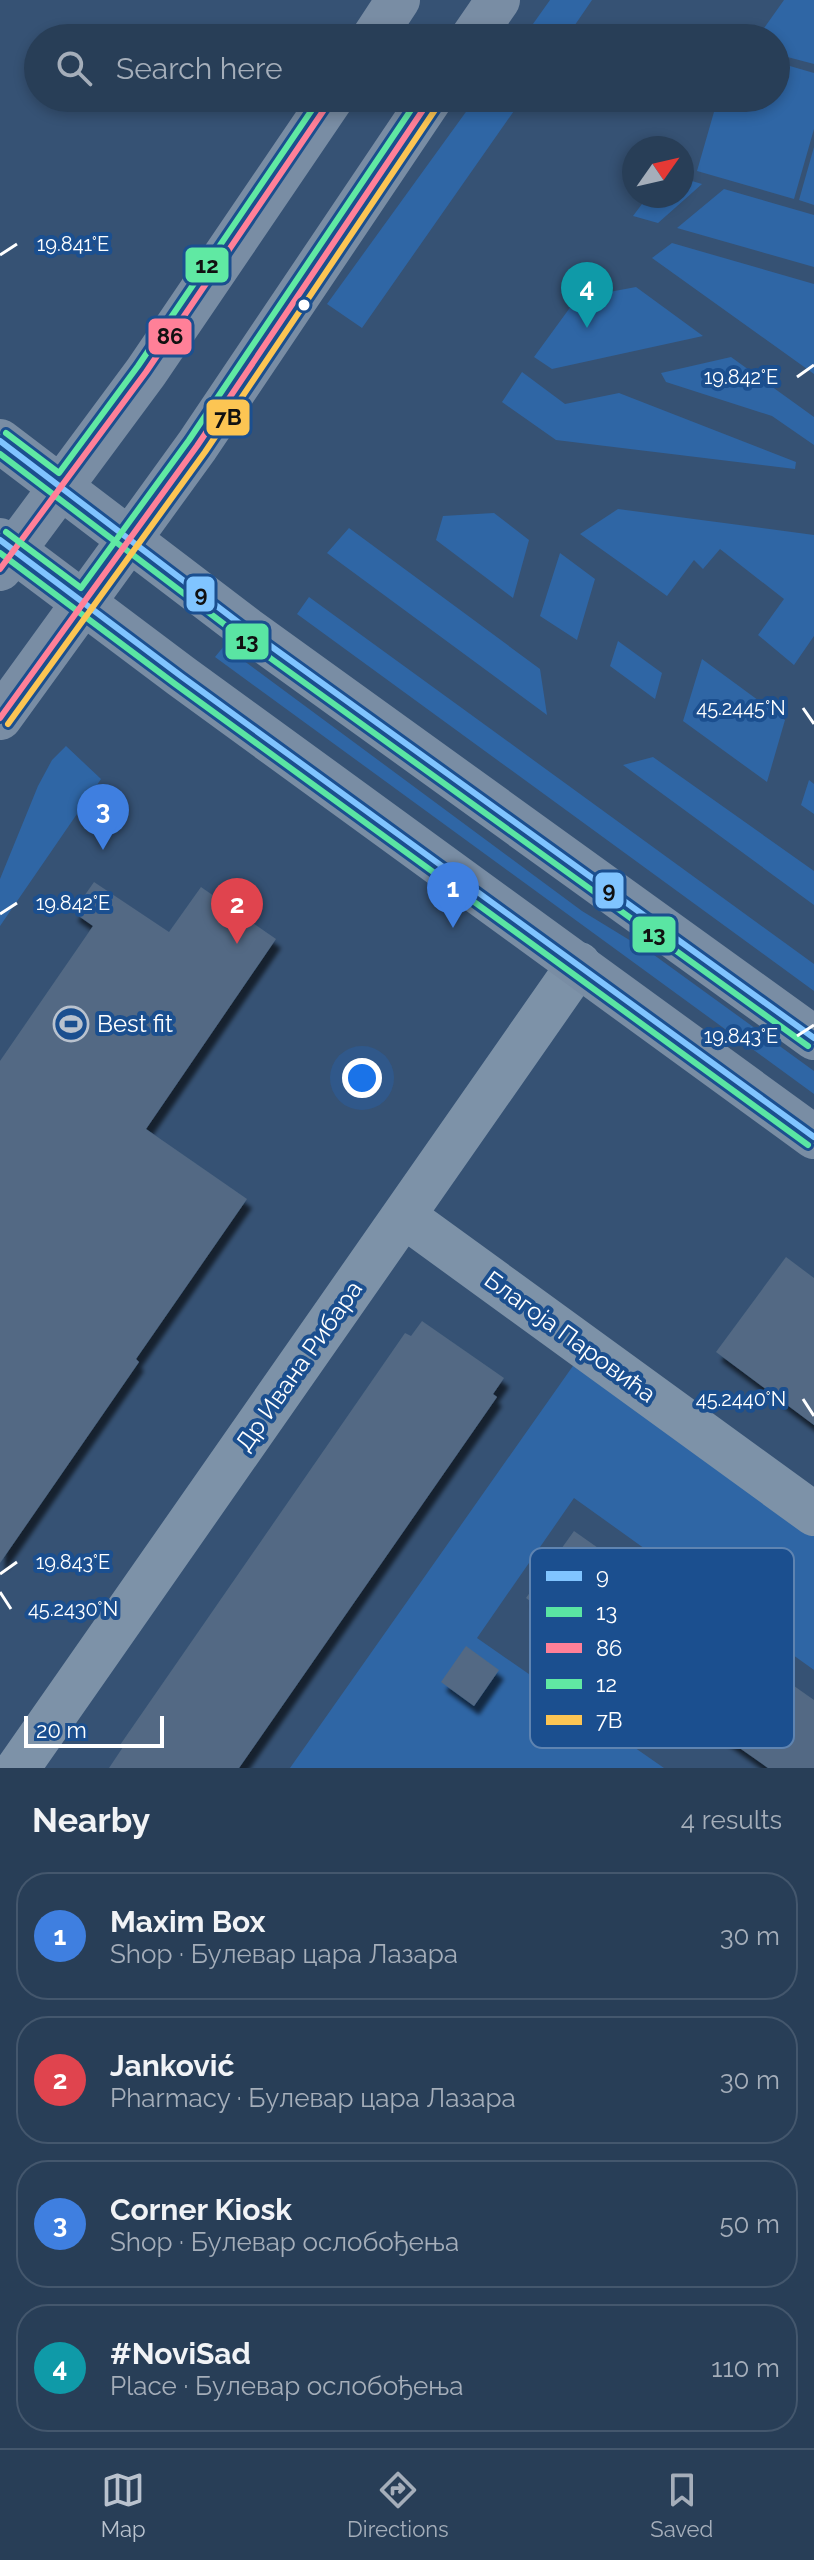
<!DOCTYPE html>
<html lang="en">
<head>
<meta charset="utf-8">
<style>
  body { margin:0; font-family:Raleway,sans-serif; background:#344961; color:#f1f3f6 }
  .compass { position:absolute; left:622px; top:136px; width:72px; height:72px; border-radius:50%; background:#283e57; box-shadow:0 4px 12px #0003; rotate:56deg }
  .scale { position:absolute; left:24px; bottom:20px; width:140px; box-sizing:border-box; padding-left:8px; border:4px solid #fff; border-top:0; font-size:22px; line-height:28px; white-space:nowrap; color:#fff; -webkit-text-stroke:6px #1b4f8f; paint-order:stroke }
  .you { position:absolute; left:362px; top:1078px; width:28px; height:28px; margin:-20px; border:6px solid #fff; border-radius:50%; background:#1a73e8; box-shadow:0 0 0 12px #1a73e833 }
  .badge { display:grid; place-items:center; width:52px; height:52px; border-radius:50%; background:#b9c2ce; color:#fff; font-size:26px; font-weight:700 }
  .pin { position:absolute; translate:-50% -66px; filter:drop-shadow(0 2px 4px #0008) }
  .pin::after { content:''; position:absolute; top:42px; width:28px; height:24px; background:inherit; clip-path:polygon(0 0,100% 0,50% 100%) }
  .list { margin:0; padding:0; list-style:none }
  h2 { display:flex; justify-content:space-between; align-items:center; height:104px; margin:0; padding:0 32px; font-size:34px }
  h2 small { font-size:26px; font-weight:400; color:#a5aeba }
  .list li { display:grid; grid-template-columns:52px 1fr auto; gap:24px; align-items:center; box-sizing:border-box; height:128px; margin:0 16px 16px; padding:0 16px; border:2px solid #44576d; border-radius:32px }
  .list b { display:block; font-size:30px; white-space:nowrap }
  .list p { margin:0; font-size:26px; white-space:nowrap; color:#a5aeba }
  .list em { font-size:26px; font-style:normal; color:#a5aeba }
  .icon { flex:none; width:44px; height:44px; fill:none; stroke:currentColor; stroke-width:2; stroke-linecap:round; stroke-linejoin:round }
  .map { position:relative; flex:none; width:814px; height:1768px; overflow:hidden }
  .search { position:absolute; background:#283e57; box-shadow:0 4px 12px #0003; left:24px; right:24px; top:24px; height:88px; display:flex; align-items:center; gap:20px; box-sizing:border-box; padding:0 28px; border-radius:44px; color:#a5aeba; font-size:30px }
  .sheet { height:680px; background:#283e57 }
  nav { display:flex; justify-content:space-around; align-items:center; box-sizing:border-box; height:112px; border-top:2px solid #44576d; background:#283e57; font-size:22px; color:#a5aeba }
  nav a { display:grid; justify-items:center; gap:4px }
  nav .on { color:#b9c2ce }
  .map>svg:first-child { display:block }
  .green { fill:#2f66a5 }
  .building { fill:#526984; filter:url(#shadow) }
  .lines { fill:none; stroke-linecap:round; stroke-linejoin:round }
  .street { stroke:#7d92a8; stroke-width:44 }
  .secondary { stroke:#798da4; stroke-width:44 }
  .bus-1-casing { stroke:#1b4f8f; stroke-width:12 }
  .bus-2-casing { stroke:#1b4f8f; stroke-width:12 }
  .bus-3-casing { stroke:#1b4f8f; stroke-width:12 }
  .bus-4-casing { stroke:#1b4f8f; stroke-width:12 }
  .bus-5-casing { stroke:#1b4f8f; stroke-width:12 }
  .bus-1 { stroke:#80c4ff; stroke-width:6 }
  .bus-2 { stroke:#5ae5a3; stroke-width:6 }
  .bus-3 { stroke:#ff8098; stroke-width:6 }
  .bus-4 { stroke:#60e9a3; stroke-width:6 }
  .bus-5 { stroke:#fcc553; stroke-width:6 }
  .ticks { fill:none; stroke:#fff; stroke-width:3 }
  .bus-dot { fill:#fff; stroke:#1b4f8f; stroke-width:3 }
  .labels { text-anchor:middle; stroke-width:8; stroke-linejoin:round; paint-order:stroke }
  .poi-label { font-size:24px; fill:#fff; stroke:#1b4f8f; text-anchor:start }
  .street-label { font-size:24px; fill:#fff; stroke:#1b4f8f }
  .key { fill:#1b4f8f; stroke:#5f84b1; stroke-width:2 }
  .key-label { font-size:22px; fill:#fff }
  .ticks-label { font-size:20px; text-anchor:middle; fill:#fff; stroke:#1b4f8f; stroke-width:8; stroke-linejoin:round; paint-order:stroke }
  .line-badge { stroke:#1b4f8f; stroke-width:3 }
  .pale-badge-label { font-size:22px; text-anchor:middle; font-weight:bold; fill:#111 }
</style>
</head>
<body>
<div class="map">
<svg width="814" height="1768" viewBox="0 0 814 1768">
  <defs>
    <filter id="shadow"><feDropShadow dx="5" dy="9" stdDeviation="2" flood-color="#0009"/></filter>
  </defs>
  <rect width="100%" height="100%" fill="#365274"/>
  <!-- green -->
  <path class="green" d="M 550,0 L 592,0 L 566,38 L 523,38 Z
    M 784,0 L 814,0 L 814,64 L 776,54 L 776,38 L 757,38 Z
    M 776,62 L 814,73 L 814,129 L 794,199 L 697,171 L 718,98 L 776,98 Z
    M 476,98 L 523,98 L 362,328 L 327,304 Z
    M 814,147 L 814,205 L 799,200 Z
    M 682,178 L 702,184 L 658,223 L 633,216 L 648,196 L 682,196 Z
    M 724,189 L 814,215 L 814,267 L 677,228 Z
    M 672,243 L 814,284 L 814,374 L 652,258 Z
    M 636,287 L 703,336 L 552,369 L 534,357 L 577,298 Z
    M 731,357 L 814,417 L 814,445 L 772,416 L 666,382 L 661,373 Z
    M 522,372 L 565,404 L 619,393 L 796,462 L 795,469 L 556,440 L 502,402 Z
    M 618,509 L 814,535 L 814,636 L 794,665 L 758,635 L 784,599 L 720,549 L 703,569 L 694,560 L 667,596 L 580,534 Z
    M 494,513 L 529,540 L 513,598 L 436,540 L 443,516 Z
    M 349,528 L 540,669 L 547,715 L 327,553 Z
    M 560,553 L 595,579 L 577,640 L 540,616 Z
    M 309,597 L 814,964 L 814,991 L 297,614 Z
    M 618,641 L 662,673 L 655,699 L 610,666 Z
    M 224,646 L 582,911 L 654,955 L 814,1071 L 814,1094 L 215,657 Z
    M 702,659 L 785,720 L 767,782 L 683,721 Z
    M 66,746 L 101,779 L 0,926 L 0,879 L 38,786 L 52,760 Z
    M 653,757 L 814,871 L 814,905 L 623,765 Z
    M 809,780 L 814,784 L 814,814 L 801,805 Z
    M 575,1363 L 814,1533 L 814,1670 L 574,1498 L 477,1638 L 664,1768 L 290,1768 Z"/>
  <!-- building -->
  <path class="building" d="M 94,882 L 169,932 L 201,887 L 276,939 L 146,1129 L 247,1199 L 136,1359 L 139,1362 L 0,1563 L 0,1061 L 93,926 L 73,912 Z
    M 786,1257 L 814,1278 L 814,1425 L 716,1352 Z
    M 422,1321 L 504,1378 L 493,1394 L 497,1397 L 239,1768 L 109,1768 L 123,1747 L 120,1745 L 405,1333 L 411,1336 Z
    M 574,1531 L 814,1700 L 814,1768 L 768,1768 L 526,1598 Z
    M 466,1646 L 499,1670 L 474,1706 L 441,1682 Z"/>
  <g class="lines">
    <!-- street -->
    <path class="street" d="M 404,1216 L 814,1514
      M 18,1768 L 579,964"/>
    <!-- secondary -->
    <path class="secondary" d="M 373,38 L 398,0
      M 472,38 L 498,0
      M 0,441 L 247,629 L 814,1038
      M 0,540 L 181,676 L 814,1137
      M 0,569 L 146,372 L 332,98
      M 0,718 L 197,446 L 431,98"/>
    <!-- bus-1 casing -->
    <g class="bus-1-casing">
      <path id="bus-1" d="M 0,441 L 247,629 L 814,1038
        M 0,540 L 181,676 L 814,1137"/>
    </g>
    <!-- bus-2 casing -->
    <g class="bus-2-casing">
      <path id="bus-2" d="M 0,454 L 241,637 L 808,1046
        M 0,553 L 175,684 L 808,1145"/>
    </g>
    <!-- bus-3 casing -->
    <g class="bus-3-casing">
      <path id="bus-3" d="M 0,569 L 146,372 L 332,98
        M 0,718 L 197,446 L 431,98"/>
    </g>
    <!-- bus-4 casing -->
    <g class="bus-4-casing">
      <path id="bus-4" d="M 6,433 L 59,473 L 138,366 L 320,98
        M 6,532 L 81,588 L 189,440 L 419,98"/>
    </g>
    <!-- bus-5 casing -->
    <g class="bus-5-casing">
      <path id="bus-5" d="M 8,724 L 205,452 L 439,104"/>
    </g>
    <!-- bus-1 -->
    <use href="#bus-1" class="bus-1"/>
    <!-- bus-2 -->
    <use href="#bus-2" class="bus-2"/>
    <!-- bus-3 -->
    <use href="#bus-3" class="bus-3"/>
    <!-- bus-4 -->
    <use href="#bus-4" class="bus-4"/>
    <!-- bus-5 -->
    <use href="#bus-5" class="bus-5"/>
  </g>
  <!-- ticks -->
  <path class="ticks" d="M 0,255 L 17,244M 797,377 L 814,365M 803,708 L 814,724M 0,914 L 17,903M 797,1036 L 814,1025M 803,1399 L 814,1416M 0,1574 L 17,1562M 0,1592 L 11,1609"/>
  <!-- icons -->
  <defs>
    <g id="stadium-ring" transform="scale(1.8)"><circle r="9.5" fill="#1b4f8f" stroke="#b9c2ce" stroke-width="1.5"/><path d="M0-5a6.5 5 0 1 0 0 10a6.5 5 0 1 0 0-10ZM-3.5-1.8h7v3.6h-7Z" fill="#b9c2ce"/></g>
  </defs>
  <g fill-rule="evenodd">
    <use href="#stadium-ring" x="71" y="1024"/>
  </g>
  <!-- markers -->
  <circle class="bus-dot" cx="304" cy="305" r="7"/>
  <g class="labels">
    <!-- poi labels -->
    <g class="poi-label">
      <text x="97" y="1032">Best fit</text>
    </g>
    <!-- street labels -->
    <g class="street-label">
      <text transform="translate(570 1337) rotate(36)" y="8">Благоја Паровића</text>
      <text transform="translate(299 1366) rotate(-55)" y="8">Др Ивана Рибара</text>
    </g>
  </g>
  <!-- legend -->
  <rect x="530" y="1548" width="264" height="200" rx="12" class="key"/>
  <rect x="546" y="1571" width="36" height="10" fill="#80c4ff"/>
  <rect x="546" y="1607" width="36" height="10" fill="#5ae5a3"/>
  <rect x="546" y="1643" width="36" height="10" fill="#ff8098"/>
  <rect x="546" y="1679" width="36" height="10" fill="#60e9a3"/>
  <rect x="546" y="1715" width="36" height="10" fill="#fcc553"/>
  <g class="key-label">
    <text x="596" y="1584">9</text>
    <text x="596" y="1620">13</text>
    <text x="596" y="1656">86</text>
    <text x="596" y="1692">12</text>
    <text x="596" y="1728">7B</text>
  </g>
  <g class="ticks-label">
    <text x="73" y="251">19.841°E</text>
    <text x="741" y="384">19.842°E</text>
    <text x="741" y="715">45.2445°N</text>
    <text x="73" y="910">19.842°E</text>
    <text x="741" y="1043">19.843°E</text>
    <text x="741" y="1406">45.2440°N</text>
    <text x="73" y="1569">19.843°E</text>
    <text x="73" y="1616">45.2430°N</text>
  </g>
  <g class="line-badge">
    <rect x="184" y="246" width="46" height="38" rx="8" fill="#60e9a3"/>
    <rect x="147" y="317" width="46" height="39" rx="8" fill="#ff8098"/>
    <rect x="205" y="398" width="46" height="39" rx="8" fill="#fcc553"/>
    <rect x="185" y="575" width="31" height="38" rx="8" fill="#80c4ff"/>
    <rect x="224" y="622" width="46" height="39" rx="8" fill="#5ae5a3"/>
    <rect x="594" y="871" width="31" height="39" rx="8" fill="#80c4ff"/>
    <rect x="631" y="915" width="46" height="39" rx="8" fill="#5ae5a3"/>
  </g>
  <g class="pale-badge-label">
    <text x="207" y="273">12</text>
    <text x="170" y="344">86</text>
    <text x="228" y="425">7B</text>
    <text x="201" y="602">9</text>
    <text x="247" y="649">13</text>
    <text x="609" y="898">9</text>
    <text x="654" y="942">13</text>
  </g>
</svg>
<svg class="compass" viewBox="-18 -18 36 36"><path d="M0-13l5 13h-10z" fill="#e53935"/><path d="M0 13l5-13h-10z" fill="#a5aeba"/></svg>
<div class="scale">20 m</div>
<div class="you"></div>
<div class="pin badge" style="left:453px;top:928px;background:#3f7fe0">1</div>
<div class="pin badge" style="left:237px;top:944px;background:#e0444e">2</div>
<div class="pin badge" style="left:103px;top:850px;background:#3f7fe0">3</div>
<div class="pin badge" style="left:587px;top:328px;background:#0f9aa8">4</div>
<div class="search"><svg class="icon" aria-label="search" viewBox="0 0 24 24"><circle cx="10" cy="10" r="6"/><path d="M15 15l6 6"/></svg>Search here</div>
</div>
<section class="sheet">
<h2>Nearby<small>4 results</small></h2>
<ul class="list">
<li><span class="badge" style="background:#3f7fe0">1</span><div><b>Maxim Box</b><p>Shop · Булевар цара Лазара</p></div><em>30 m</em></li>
<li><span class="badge" style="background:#e0444e">2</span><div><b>Janković</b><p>Pharmacy · Булевар цара Лазара</p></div><em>30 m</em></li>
<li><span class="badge" style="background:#3f7fe0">3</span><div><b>Corner Kiosk</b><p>Shop · Булевар ослобођења</p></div><em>50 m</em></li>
<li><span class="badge" style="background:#0f9aa8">4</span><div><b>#NoviSad</b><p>Place · Булевар ослобођења</p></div><em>110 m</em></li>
</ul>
</section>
<nav>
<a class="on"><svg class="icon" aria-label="map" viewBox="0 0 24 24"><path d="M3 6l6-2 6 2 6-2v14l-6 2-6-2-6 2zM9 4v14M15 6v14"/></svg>Map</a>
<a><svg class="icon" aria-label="directions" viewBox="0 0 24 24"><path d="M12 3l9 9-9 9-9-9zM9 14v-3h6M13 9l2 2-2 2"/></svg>Directions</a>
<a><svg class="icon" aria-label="saved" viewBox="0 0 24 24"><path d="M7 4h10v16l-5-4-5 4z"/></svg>Saved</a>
</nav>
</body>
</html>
